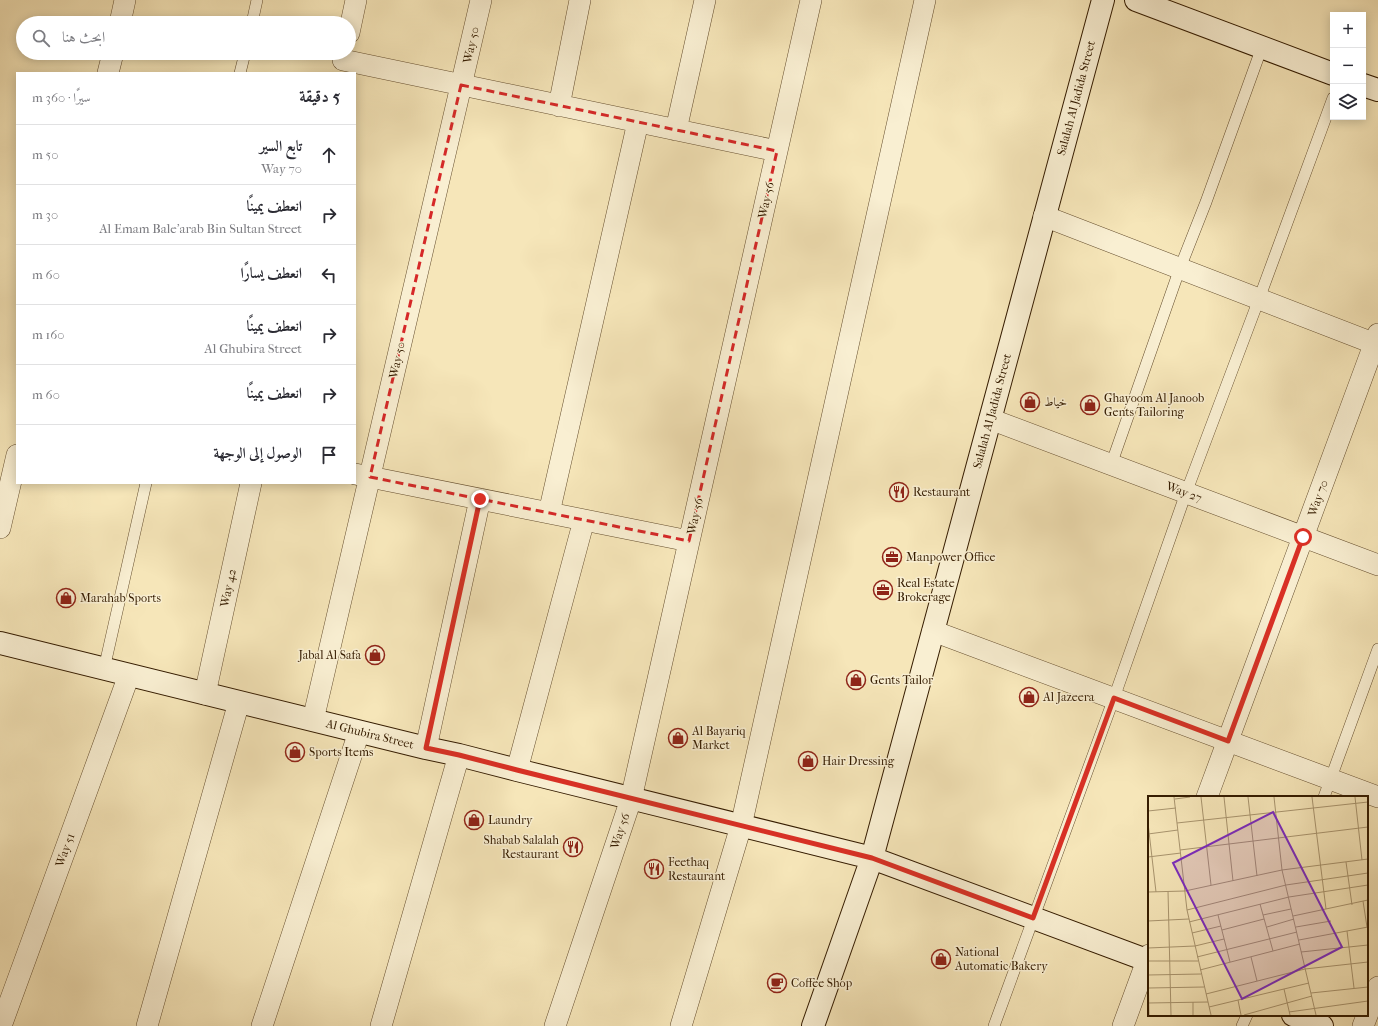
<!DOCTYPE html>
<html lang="ar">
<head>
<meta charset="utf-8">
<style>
  body { margin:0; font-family:"IM FELL French Canon",Amiri,serif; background:#f7f7f7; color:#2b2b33; direction:rtl }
  .controls { position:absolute; right:12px; top:12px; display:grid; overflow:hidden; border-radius:0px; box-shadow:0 2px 10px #0003 }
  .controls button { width:36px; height:36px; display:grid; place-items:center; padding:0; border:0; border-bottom:1px solid #e1e1e2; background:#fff; color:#2b2b33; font:20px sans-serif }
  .stop { position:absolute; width:12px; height:12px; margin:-9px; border:3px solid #d93025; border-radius:50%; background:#fff }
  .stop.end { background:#d93025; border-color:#fff; box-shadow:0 1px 4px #0008 }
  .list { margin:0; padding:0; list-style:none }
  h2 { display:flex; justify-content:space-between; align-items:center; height:52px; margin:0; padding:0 16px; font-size:17px }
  h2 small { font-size:13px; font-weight:400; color:#7c7c81 }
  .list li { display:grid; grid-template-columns:26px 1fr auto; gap:12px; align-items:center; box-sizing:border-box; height:60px; padding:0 16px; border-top:1px solid #e1e1e2 }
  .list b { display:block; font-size:15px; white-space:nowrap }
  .list p { margin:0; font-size:13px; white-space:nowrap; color:#7c7c81 }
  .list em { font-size:13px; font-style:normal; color:#7c7c81 }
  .icon { flex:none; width:22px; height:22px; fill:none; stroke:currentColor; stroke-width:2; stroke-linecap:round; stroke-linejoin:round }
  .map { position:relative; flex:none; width:1378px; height:1026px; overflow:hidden; direction:ltr }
  .search { position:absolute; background:#fff; box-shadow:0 2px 10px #0003; left:16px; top:16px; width:340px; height:44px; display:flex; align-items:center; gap:10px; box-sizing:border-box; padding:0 14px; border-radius:22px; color:#7c7c81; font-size:15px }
  .panel { position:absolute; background:#fff; box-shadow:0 2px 10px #0003; left:16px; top:72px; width:340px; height:412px; border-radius:0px; direction:rtl }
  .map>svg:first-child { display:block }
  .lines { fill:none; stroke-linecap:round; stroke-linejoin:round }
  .lane-casing { stroke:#654e2e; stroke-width:12 }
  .street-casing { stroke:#654e2e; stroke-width:22 }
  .secondary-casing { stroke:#351c00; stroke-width:24 }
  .lane { stroke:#f9efd2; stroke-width:11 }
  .street { stroke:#f9efd2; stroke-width:21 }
  .secondary { stroke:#f9efd2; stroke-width:22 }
  .route { stroke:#d93025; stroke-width:5 }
  .marked { fill:none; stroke:#d62828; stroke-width:3; stroke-dasharray:8 5; stroke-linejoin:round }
  .labels { text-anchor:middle; stroke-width:3; stroke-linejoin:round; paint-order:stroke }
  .street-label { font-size:12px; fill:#351c00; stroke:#f9efd2 }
  .poi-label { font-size:12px; fill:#351c00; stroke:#f9efd2; text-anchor:start }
  .inset-road { fill:none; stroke:#a9956f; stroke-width:1 }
  .view { fill:#7b2cbf; fill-opacity:0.15; stroke:#7b2cbf; stroke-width:2 }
  .inset-edge { fill:none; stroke:#351c00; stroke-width:2 }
</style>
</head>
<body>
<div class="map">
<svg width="1378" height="1026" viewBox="0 0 1378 1026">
  <rect width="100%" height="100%" fill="#f6e6b9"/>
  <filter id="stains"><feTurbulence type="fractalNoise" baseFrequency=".005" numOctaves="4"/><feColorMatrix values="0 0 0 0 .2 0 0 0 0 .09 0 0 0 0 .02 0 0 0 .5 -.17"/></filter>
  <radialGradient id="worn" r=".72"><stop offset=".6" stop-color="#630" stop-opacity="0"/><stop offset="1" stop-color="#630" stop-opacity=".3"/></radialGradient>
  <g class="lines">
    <!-- lane casing -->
    <g class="lane-casing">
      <path id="lane" d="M 252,23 L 257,0
        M 240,73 L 245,53
        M 1111,465 L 1180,268 L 1206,202 L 1262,47
        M 104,669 L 146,483
        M 1324,797 L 1378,649
        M 994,1026 L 1114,698 L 1186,493 L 1259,299 L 1333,98
        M 1242,1026 L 1247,1015"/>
    </g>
    <!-- street casing -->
    <g class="street-casing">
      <path id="street" d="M 120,23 L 125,0
        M 349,33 L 356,0
        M 343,60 L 777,151
        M 108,73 L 113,53
        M 559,106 L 580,0
        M 676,130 L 705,0
        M 1044,216 L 1378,345
        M 990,419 L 1378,565
        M 355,474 L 689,541
        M 549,513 L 638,122
        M 0,528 L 17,455
        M 933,631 L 1378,797
        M 205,694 L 251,483
        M 313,720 L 481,0
        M 426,748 L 480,499
        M 517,770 L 584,520
        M 1207,797 L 1378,334
        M 1,1026 L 129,675
        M 147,1026 L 239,702
        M 262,1026 L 359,732
        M 381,1026 L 459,755
        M 555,1026 L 631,799 L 811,0
        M 681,1026 L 741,826 L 925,0
        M 1123,1026 L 1149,955
        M 1363,1026 L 1378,987"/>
    </g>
    <!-- secondary casing -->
    <g class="secondary-casing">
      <path id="secondary" d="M 1136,0 L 1333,74
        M 1363,85 L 1378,90
        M 0,643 L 426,748 L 459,755 L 517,770 L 872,858 L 1149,961
        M 1293,1015 L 1322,1026
        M 813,1026 L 872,858 L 1103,0"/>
    </g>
    <!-- lane -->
    <use href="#lane" class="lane"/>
    <!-- street -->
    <use href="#street" class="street"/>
    <!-- secondary -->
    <use href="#secondary" class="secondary"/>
  </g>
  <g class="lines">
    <!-- route -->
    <path class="route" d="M 480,499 L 426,748 L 459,755 L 517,770 L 872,858 L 1033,918 L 1114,698 L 1228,741 L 1303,537"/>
  </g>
  <!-- marked area -->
  <path class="marked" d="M 461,85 L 777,151 L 689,541 L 370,477 Z"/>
  <!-- icons -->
  <defs>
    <g id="shop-ring" transform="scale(1)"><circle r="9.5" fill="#f9efd2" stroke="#8f2418" stroke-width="1.5"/><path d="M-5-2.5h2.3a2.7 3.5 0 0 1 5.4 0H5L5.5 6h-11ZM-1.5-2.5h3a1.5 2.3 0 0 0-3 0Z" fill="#8f2418"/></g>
    <g id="restaurant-ring" transform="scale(1)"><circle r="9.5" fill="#f9efd2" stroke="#8f2418" stroke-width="1.5"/><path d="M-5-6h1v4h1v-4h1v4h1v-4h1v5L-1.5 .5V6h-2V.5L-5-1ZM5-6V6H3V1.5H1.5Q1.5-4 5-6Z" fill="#8f2418"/></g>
    <g id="office-ring" transform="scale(1)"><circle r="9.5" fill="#f9efd2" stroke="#8f2418" stroke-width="1.5"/><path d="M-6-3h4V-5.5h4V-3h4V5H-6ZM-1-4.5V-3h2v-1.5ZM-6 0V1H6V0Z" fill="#8f2418"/></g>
    <g id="cafe-ring" transform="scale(1)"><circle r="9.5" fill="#f9efd2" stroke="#8f2418" stroke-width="1.5"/><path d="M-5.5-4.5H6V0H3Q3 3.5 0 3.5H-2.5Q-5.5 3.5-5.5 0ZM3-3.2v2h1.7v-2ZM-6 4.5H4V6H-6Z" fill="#8f2418"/></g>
  </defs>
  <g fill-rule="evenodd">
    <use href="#shop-ring" x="1030" y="402"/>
    <use href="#shop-ring" x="1090" y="405"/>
    <use href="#restaurant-ring" x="899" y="492"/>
    <use href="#office-ring" x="892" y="557"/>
    <use href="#office-ring" x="883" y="590"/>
    <use href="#shop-ring" x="66" y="598"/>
    <use href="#shop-ring" x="375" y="655"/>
    <use href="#shop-ring" x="856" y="680"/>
    <use href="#shop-ring" x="1029" y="697"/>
    <use href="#shop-ring" x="678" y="738"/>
    <use href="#shop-ring" x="295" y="752"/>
    <use href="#shop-ring" x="808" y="761"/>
    <use href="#shop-ring" x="474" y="820"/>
    <use href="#restaurant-ring" x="573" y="847"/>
    <use href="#restaurant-ring" x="654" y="869"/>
    <use href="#shop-ring" x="941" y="959"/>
    <use href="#cafe-ring" x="777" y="983"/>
  </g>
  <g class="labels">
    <!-- street labels -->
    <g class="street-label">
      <text transform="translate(471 45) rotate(-77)" y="4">Way 50</text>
      <text transform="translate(1076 98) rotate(-75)" y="4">Salalah Al Jadida Street</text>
      <text transform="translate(766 200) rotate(-77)" y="4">Way 56</text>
      <text transform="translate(397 360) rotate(-77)" y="4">Way 50</text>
      <text transform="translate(992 411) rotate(-75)" y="4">Salalah Al Jadida Street</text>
      <text transform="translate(1184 492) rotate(21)" y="4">Way 27</text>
      <text transform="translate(1318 498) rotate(-70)" y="4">Way 70</text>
      <text transform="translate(695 516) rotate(-77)" y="4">Way 56</text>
      <text transform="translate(228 588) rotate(-78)" y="4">Way 42</text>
      <text transform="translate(370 734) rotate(14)" y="4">Al Ghubira Street</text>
      <text transform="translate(620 831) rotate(-71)" y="4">Way 56</text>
      <text transform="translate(65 850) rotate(-70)" y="4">Way 51</text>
    </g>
    <!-- poi labels -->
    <g class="poi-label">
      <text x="1104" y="402">Ghayoom Al Janoob<tspan x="1104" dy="14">Gents Tailoring</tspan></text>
      <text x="1044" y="406">خياط</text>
      <text x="913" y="496">Restaurant</text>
      <text x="906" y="561">Manpower Office</text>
      <text x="897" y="587">Real Estate<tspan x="897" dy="14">Brokerage</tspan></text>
      <text x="80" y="602">Marahab Sports</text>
      <text x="361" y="659" text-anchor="end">Jabal Al Safa</text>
      <text x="870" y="684">Gents Tailor</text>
      <text x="1043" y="701">Al Jazeera</text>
      <text x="692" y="735">Al Bayariq<tspan x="692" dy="14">Market</tspan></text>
      <text x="309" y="756">Sports Items</text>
      <text x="822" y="765">Hair Dressing</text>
      <text x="488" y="824">Laundry</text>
      <text x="559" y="844" text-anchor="end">Shabab Salalah<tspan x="559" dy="14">Restaurant</tspan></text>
      <text x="668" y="866">Feethaq<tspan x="668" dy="14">Restaurant</tspan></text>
      <text x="955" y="956">National<tspan x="955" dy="14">Automatic Bakery</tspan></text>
      <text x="791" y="987">Coffee Shop</text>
    </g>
  </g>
  <!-- overview -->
  <g transform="translate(1148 796)">
    <rect width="220" height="220" fill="#f6e6b9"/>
    <path class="inset-road" d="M 26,1 L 39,114 L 63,219M 53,1 L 63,89M 76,1 L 85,85M 100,1 L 109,80M 126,1 L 134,74 L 168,219M 164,1 L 178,113M 207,1 L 214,64M 27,3 L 42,1M 0,15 L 28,12M 0,27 L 8,96M 29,27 L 220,6M 0,38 L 30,34M 32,54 L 220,31M 0,61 L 33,57M 198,66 L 204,109M 20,95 L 23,219M 0,96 L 37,95 L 134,74 L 220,63M 215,105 L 219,131M 112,108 L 125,155M 39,114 L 138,89 L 220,77M 70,119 L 82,166M 115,119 L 143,113M 145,120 L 220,104M 0,125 L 41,123M 41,126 L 141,101 L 220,89M 119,131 L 146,123M 148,131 L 183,125M 74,134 L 116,123M 199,135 L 206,192M 44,137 L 73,130M 151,144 L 220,131M 0,152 L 47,150 L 76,143M 153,156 L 220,149M 49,161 L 149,136M 103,161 L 109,185M 0,165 L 50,165M 0,172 L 1,219M 52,174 L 152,148M 0,179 L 53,178M 1,192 L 56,191M 136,193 L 142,219M 163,197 L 220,191M 58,198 L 157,173 L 220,166M 90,204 L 93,219M 45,206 L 45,219M 0,207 L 60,206M 61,211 L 161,187M 141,216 L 220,205M 96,219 L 164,200"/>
    <path class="view" d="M 125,16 L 194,151 L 94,203 L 25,67 Z"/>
    <rect width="220" height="220" class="inset-edge"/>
  </g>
  <rect width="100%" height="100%" filter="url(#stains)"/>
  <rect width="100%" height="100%" fill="url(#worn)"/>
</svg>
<div class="controls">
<button>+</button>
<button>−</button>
<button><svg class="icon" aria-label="layers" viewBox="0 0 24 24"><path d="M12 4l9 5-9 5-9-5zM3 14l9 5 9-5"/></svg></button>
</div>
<div class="stop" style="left:1303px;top:537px"></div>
<div class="stop end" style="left:480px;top:499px"></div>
<div class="search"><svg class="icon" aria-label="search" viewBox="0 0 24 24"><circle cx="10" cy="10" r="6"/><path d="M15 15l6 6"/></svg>ابحث هنا</div>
<section class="panel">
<h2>5 دقيقة<small>سيرًا · 360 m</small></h2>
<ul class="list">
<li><svg class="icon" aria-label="ahead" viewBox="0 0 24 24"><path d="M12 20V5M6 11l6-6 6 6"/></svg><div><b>تابع السير</b><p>Way 70</p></div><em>50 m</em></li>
<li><svg class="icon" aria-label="right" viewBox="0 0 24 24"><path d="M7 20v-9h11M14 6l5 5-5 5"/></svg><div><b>انعطف يمينًا</b><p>Al Emam Bale'arab Bin Sultan Street</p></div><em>30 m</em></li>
<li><svg class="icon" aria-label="left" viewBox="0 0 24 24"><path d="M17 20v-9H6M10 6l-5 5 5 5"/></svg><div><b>انعطف يسارًا</b></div><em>60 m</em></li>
<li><svg class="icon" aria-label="right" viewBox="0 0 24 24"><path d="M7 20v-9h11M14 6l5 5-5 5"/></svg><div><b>انعطف يمينًا</b><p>Al Ghubira Street</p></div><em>160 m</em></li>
<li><svg class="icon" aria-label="right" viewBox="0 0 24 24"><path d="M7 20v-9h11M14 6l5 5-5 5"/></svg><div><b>انعطف يمينًا</b></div><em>60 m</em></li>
<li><svg class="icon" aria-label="arrive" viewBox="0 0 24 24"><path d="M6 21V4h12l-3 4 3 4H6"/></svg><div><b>الوصول إلى الوجهة</b></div></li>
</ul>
</section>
</div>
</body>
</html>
